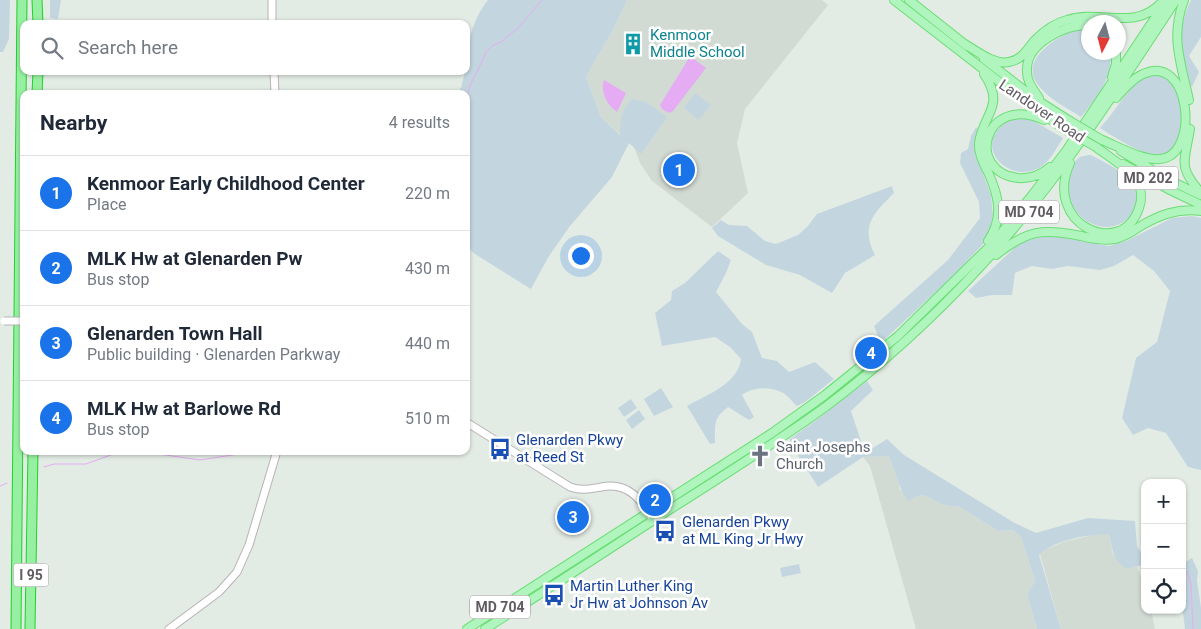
<!DOCTYPE html>
<html lang="en">
<head>
<meta charset="utf-8">
<style>
  body { margin:0; font-family:Roboto,sans-serif; background:#f6f6f7; color:#1f2937 }
  .controls { position:absolute; right:15px; bottom:15px; display:grid; overflow:hidden; border-radius:10px; box-shadow:0 1px 4px #0004 }
  .controls button { width:45px; height:45px; display:grid; place-items:center; padding:0; border:0; border-bottom:1px solid #e0e1e3; background:#fff; color:#1f2937; font:25px sans-serif }
  .compass { position:absolute; left:1081px; top:15px; width:45px; height:45px; border-radius:50%; background:#fff; box-shadow:0 1px 4px #0004; rotate:186deg }
  .you { position:absolute; left:580px; top:255px; width:18px; height:18px; margin:-12px; border:4px solid #fff; border-radius:50%; background:#1a73e8; box-shadow:0 0 0 8px #1a73e833 }
  .badge { display:grid; place-items:center; width:32px; height:32px; border-radius:50%; background:#1a73e8; color:#fff; font-size:16px; font-weight:700 }
  .pin { position:absolute; translate:-50% -50%; border:2px solid #fff; box-shadow:0 1px 5px #0006 }
  .list { margin:0; padding:0; list-style:none }
  h2 { display:flex; justify-content:space-between; align-items:center; height:65px; margin:0; padding:0 20px; font-size:21px }
  h2 small { font-size:16px; font-weight:400; color:#747a83 }
  .list li { display:grid; grid-template-columns:32px 1fr auto; gap:15px; align-items:center; box-sizing:border-box; height:75px; padding:0 20px; border-top:1px solid #e0e1e3 }
  .list b { display:block; font-size:19px; white-space:nowrap }
  .list p { margin:0; font-size:16px; white-space:nowrap; color:#747a83 }
  .list em { font-size:16px; font-style:normal; color:#747a83 }
  .icon { flex:none; width:28px; height:28px; fill:none; stroke:currentColor; stroke-width:2; stroke-linecap:round; stroke-linejoin:round }
  .map { position:relative; flex:none; width:1201px; height:629px; overflow:hidden }
  .search { position:absolute; background:#fff; box-shadow:0 1px 4px #0004; left:20px; top:20px; width:450px; height:55px; display:flex; align-items:center; gap:12px; box-sizing:border-box; padding:0 18px; border-radius:10px; color:#747a83; font-size:19px }
  .panel { position:absolute; background:#fff; box-shadow:0 1px 4px #0004; left:20px; top:90px; width:450px; height:365px; border-radius:10px }
  .map>svg:first-child { display:block }
  .education { fill:#d2dbd3 }
  .green { fill:#c3d6e0 }
  .water { fill:#e5acf3 }
  .lines { fill:none; stroke-linecap:round; stroke-linejoin:round }
  .stream { stroke:#e5acf3; stroke-width:1 }
  .secondary-casing { stroke:#b8b2b9; stroke-width:9 }
  .primary-casing { stroke:#6ade74; stroke-width:10 }
  .highway-casing { stroke:#1dd227; stroke-width:11 }
  .secondary { stroke:#fff; stroke-width:7 }
  .primary { stroke:#b0f4be; stroke-width:8 }
  .highway { stroke:#97efa1; stroke-width:9 }
  .secondary-bridge-casing { stroke:#b8b2b9; stroke-width:9; stroke-linecap:butt }
  .primary-bridge-casing { stroke:#6ade74; stroke-width:10; stroke-linecap:butt }
  .secondary-bridge { stroke:#fff; stroke-width:7 }
  .primary-bridge { stroke:#b0f4be; stroke-width:8 }
  .labels { text-anchor:middle; stroke-width:5; stroke-linejoin:round; paint-order:stroke }
  .shield { fill:#fff; stroke:#908c91; stroke-width:1 }
  .shield-label { font-size:14px; font-weight:bold; fill:#615b62 }
  .culture-label { font-size:15px; fill:#0d838f; stroke:#fff; text-anchor:start }
  .street-label { font-size:15px; fill:#615b62; stroke:#fff }
  .transit-label { font-size:15px; fill:#164399; stroke:#fff; text-anchor:start }
  .worship-label { font-size:15px; fill:#5b616d; stroke:#fff; text-anchor:start }
</style>
</head>
<body>
<div class="map">
<svg width="1201" height="629" viewBox="0 0 1201 629">
  <rect width="100%" height="100%" fill="#e3ece4"/>
  <!-- education -->
  <path class="education" d="M 627,0 L 822,0 L 828,5 L 745,109 L 737,143 L 748,193 L 712,227 L 652,181 L 640,163 L 634,147 L 601,117 L 586,77 L 613,30 Z
    M 888,456 L 896,472 L 900,490 L 915,497 L 924,495 L 943,505 L 960,507 L 998,531 L 1013,530 L 1021,537 L 1035,581 L 1027,594 L 1037,629 L 916,629 L 870,466 L 863,457 Z
    M 1097,534 L 1109,534 L 1113,554 L 1127,569 L 1137,566 L 1145,587 L 1145,610 L 1151,610 L 1155,629 L 1061,629 L 1040,554 L 1045,550 L 1063,542 Z"/>
  <!-- green -->
  <path class="green" d="M 0,0 L 10,0 L 9,39 L 3,52 L 0,52 Z
    M 50,0 L 61,0 L 58,19 L 50,18 Z
    M 488,0 L 627,0 L 613,30 L 586,77 L 601,117 L 620,135 C 621,118 620,112 632,99 L 646,102 L 666,116 L 666,119 L 641,154 L 629,143 L 612,177 L 570,226 L 549,256 L 531,289 L 475,254 L 466,246 L 466,94 L 454,94 L 461,88 L 465,71 L 466,71 C 466,46 472,20 488,0 Z
    M 1191,0 L 1201,0 L 1201,37 L 1189,56 L 1199,72 L 1192,87 L 1190,84 C 1182,49 1175,34 1191,0 Z
    M 1078,29 L 1088,30 L 1088,52 L 1111,53 C 1111,82 1098,96 1081,117 C 1067,108 1049,99 1038,85 C 1018,60 1058,35 1078,29 Z
    M 1150,75 C 1156,75 1162,75 1168,79 C 1187,92 1190,150 1162,155 C 1146,158 1114,137 1100,128 C 1117,110 1126,87 1150,75 Z
    M 695,93 L 711,105 L 699,120 L 684,108 Z
    M 1016,117 L 1027,117 L 1063,138 C 1057,147 1050,162 1039,168 C 1006,186 965,139 1016,117 Z
    M 976,127 L 978,129 L 975,146 L 978,160 L 991,195 L 993,216 L 987,240 L 954,275 L 884,340 L 878,336 L 874,326 L 948,260 L 980,218 L 979,202 L 960,163 L 961,153 L 968,149 L 971,136 Z
    M 1091,155 C 1113,167 1147,181 1133,212 C 1129,221 1118,226 1108,227 C 1086,228 1066,207 1067,185 C 1068,181 1070,177 1070,174 C 1072,167 1074,161 1080,157 C 1082,156 1087,155 1091,155 Z
    M 892,186 L 894,193 C 874,213 860,226 875,255 L 845,273 L 832,293 L 800,275 L 766,265 L 718,236 L 712,228 L 721,220 L 729,225 L 747,226 L 765,241 L 776,244 L 798,235 L 807,227 L 817,214 Z
    M 1192,216 L 1201,218 L 1201,470 L 1188,467 L 1166,433 L 1148,428 L 1133,435 L 1122,418 L 1136,358 L 1157,342 L 1170,291 L 1154,271 L 1133,255 L 1114,266 L 1100,270 L 1068,266 L 1052,269 L 1032,266 L 1015,273 L 1012,295 L 992,295 L 976,298 L 968,291 L 1021,242 L 1041,237 L 1054,236 L 1109,246 L 1126,241 L 1172,218 Z
    M 718,251 L 731,260 L 726,273 L 716,292 L 742,324 L 752,332 L 762,358 L 777,361 L 789,372 L 815,362 L 834,379 L 805,402 L 797,406 C 792,402 787,394 781,392 C 769,386 752,387 742,395 L 754,417 L 749,420 L 728,407 C 713,418 715,425 715,443 L 710,444 L 687,406 C 706,395 738,384 741,359 L 730,347 L 715,337 L 662,346 L 655,313 L 671,300 L 672,291 L 685,283 Z
    M 867,381 L 873,390 L 851,411 L 864,450 L 868,451 L 887,439 L 904,455 L 1013,522 L 1036,533 L 1088,518 L 1135,521 L 1137,546 L 1145,559 L 1145,564 L 1127,569 C 1112,560 1113,549 1109,534 C 1086,535 1057,539 1039,555 L 1061,629 L 1037,629 L 1027,594 L 1035,581 L 1021,537 L 1013,530 L 998,531 L 960,507 L 943,505 L 924,495 L 915,497 L 908,501 C 897,486 897,472 888,456 L 863,457 L 818,487 L 790,443 L 790,439 L 819,418 Z
    M 661,388 L 673,407 L 654,416 L 644,399 Z
    M 631,399 L 637,408 L 624,417 L 618,408 Z
    M 639,410 L 645,419 L 632,429 L 626,420 Z
    M 1192,558 L 1198,571 L 1197,580 L 1201,608 L 1201,629 L 1185,629 L 1182,605 L 1182,564 Z
    M 799,564 L 801,573 L 782,577 L 780,568 Z"/>
  <!-- water -->
  <path class="water" d="M 691,57 L 706,68 L 673,111 L 669,113 L 662,109 L 660,105 L 689,58 Z
    M 604,80 L 626,93 L 617,112 C 607,105 600,91 604,80 Z"/>
  <g class="lines">
    <!-- stream -->
    <path class="stream" d="M 466,98 L 471,83 L 477,72 L 486,52 L 493,45 L 501,42 L 518,28 L 542,0
      M 138,451 L 200,460 L 239,454
      M 44,467 L 54,464 L 86,464 L 122,451
      M 0,486 L 7,483
      M 1182,565 L 1189,576 L 1191,585 L 1193,629"/>
    <!-- secondary casing -->
    <g class="secondary-casing">
      <path id="secondary" d="M 272,0 L 272,24
        M 274,71 L 275,94
        M 466,422 L 570,487 C 581,491 590,489 601,487 C 628,481 642,500 653,521
        M 169,629 L 219,592 L 237,572 L 249,545 L 277,451"/>
    </g>
    <!-- primary casing -->
    <g class="primary-casing">
      <path id="primary" d="M 894,0 L 1028,104 L 1064,129
        M 909,0 L 967,46
        M 1184,0 C 1170,37 1181,63 1189,100
        M 963,43 C 976,50 993,65 1009,62 C 1022,60 1027,49 1035,40 C 1044,31 1055,23 1067,20 C 1102,9 1134,32 1162,2
        M 984,59 L 1037,100 L 1070,121
        M 984,74 C 1006,107 983,113 979,143 C 978,153 983,163 988,172 C 999,196 1004,218 988,241
        M 1112,77 L 1116,64 L 1116,52
        M 1039,98 C 1033,89 1026,81 1027,69 C 1027,43 1066,24 1088,25
        M 1044,120 C 983,93 965,172 1018,178 C 1031,179 1041,175 1050,167
        M 1190,129 C 1185,161 1177,166 1201,193
        M 1102,140 C 1117,146 1144,161 1160,159 C 1201,156 1191,49 1141,75 C 1131,80 1123,90 1116,98
        M 1121,151 L 1169,180 L 1200,195
        M 1070,163 C 1042,225 1122,260 1139,208 C 1142,200 1142,190 1137,182 C 1128,168 1109,157 1096,147
        M 1123,164 L 1170,190 L 1201,205
        M 996,255 C 1027,230 1043,228 1081,236 C 1093,239 1104,241 1115,239 C 1124,237 1132,232 1139,227 C 1159,215 1177,208 1201,211
        M 467,629 L 772,433 L 825,395 L 898,336 L 993,243 L 1033,194 L 1066,151 L 1167,0
        M 485,629 C 547,590 608,550 669,510 C 721,477 774,444 824,408 C 880,366 932,319 979,268 C 1055,186 1115,93 1176,0"/>
    </g>
    <!-- highway casing -->
    <g class="highway-casing">
      <path id="highway" d="M 37,0 L 38,24
        M 37,94 L 38,71
        M 16,629 L 22,0
        M 30,629 L 33,451"/>
    </g>
    <!-- secondary -->
    <use href="#secondary" class="secondary"/>
    <!-- primary -->
    <use href="#primary" class="primary"/>
    <!-- highway -->
    <use href="#highway" class="highway"/>
    <!-- secondary-bridge casing -->
    <g class="secondary-bridge-casing">
      <path id="secondary-bridge" d="M 4,321 L 24,321"/>
    </g>
    <!-- primary-bridge casing -->
    <g class="primary-bridge-casing">
      <path id="primary-bridge" d="M 1070,121 L 1102,140
        M 1064,129 L 1096,147"/>
    </g>
    <!-- secondary-bridge -->
    <use href="#secondary-bridge" class="secondary-bridge"/>
    <!-- primary-bridge -->
    <use href="#primary-bridge" class="primary-bridge"/>
  </g>
  <!-- icons -->
  <defs>
    <g id="building-bare" transform="scale(1.725)"><path d="M-4-6H4V6H1V3H-1V6H-4ZM-2.5-4.3h1.7v1.8h-1.7ZM.8-4.3h1.7v1.8H.8ZM-2.5-1h1.7V.8h-1.7ZM.8-1h1.7V.8H.8Z" fill="#0f9aa8" stroke="#fff" stroke-width="2.5" paint-order="stroke"/></g>
    <g id="bus-bare" transform="scale(1.725)"><path d="M-5-6H5V4H4V6H2V4H-2V6H-4V4H-5ZM-3.5-4V0h7V-4ZM-3.5 1.2v1.5H-2V1.2ZM2 1.2v1.5H3.5V1.2Z" fill="#1a4fb4" stroke="#fff" stroke-width="2.5" paint-order="stroke"/></g>
    <g id="church-bare" transform="scale(1.725)"><path d="M-1.2-6h2.4v3.5h3.3v2.4h-3.3V6h-2.4V-.1h-3.3v-2.4h3.3Z" fill="#6b7280" stroke="#fff" stroke-width="2.5" paint-order="stroke"/></g>
  </defs>
  <g fill-rule="evenodd">
    <use href="#building-bare" x="633" y="44"/>
    <use href="#bus-bare" x="500" y="449"/>
    <use href="#church-bare" x="760" y="456"/>
    <use href="#bus-bare" x="665" y="531"/>
    <use href="#bus-bare" x="554" y="595"/>
  </g>
  <g class="labels">
    <!-- shield labels -->
    <g class="shield">
      <rect x="1118" y="166.5" width="60" height="23" rx="4"/>
      <rect x="999" y="200.5" width="60" height="23" rx="4"/>
      <rect x="13.5" y="563.5" width="35" height="23" rx="4"/>
      <rect x="470" y="595.5" width="60" height="23" rx="4"/>
    </g>
    <g class="shield-label">
      <text x="1148" y="183">MD 202</text>
      <text x="1029" y="217">MD 704</text>
      <text x="31" y="580">I 95</text>
      <text x="500" y="612">MD 704</text>
    </g>
    <!-- culture labels -->
    <g class="culture-label">
      <text x="650" y="40">Kenmoor<tspan x="650" dy="17">Middle School</tspan></text>
    </g>
    <!-- street labels -->
    <g class="street-label">
      <text transform="translate(1042 111) rotate(34)" y="5">Landover Road</text>
    </g>
    <!-- transit labels -->
    <g class="transit-label">
      <text x="516" y="445">Glenarden Pkwy<tspan x="516" dy="17">at Reed St</tspan></text>
      <text x="682" y="527">Glenarden Pkwy<tspan x="682" dy="17">at ML King Jr Hwy</tspan></text>
      <text x="570" y="591">Martin Luther King<tspan x="570" dy="17">Jr Hw at Johnson Av</tspan></text>
    </g>
    <!-- worship labels -->
    <g class="worship-label">
      <text x="776" y="452">Saint Josephs<tspan x="776" dy="17">Church</tspan></text>
    </g>
  </g>
</svg>
<div class="controls">
<button>+</button>
<button>−</button>
<button><svg class="icon" aria-label="locate" viewBox="0 0 24 24"><circle cx="12" cy="12" r="6"/><path d="M12 2v4M12 18v4M2 12h4M18 12h4"/></svg></button>
</div>
<svg class="compass" viewBox="-18 -18 36 36"><path d="M0-13l5 13h-10z" fill="#e53935"/><path d="M0 13l5-13h-10z" fill="#747a83"/></svg>
<div class="you"></div>
<div class="pin badge" style="left:679px;top:170px">1</div>
<div class="pin badge" style="left:655px;top:500px">2</div>
<div class="pin badge" style="left:573px;top:517px">3</div>
<div class="pin badge" style="left:871px;top:353px">4</div>
<div class="search"><svg class="icon" aria-label="search" viewBox="0 0 24 24"><circle cx="10" cy="10" r="6"/><path d="M15 15l6 6"/></svg>Search here</div>
<section class="panel">
<h2>Nearby<small>4 results</small></h2>
<ul class="list">
<li><span class="badge">1</span><div><b>Kenmoor Early Childhood Center</b><p>Place</p></div><em>220 m</em></li>
<li><span class="badge">2</span><div><b>MLK Hw at Glenarden Pw</b><p>Bus stop</p></div><em>430 m</em></li>
<li><span class="badge">3</span><div><b>Glenarden Town Hall</b><p>Public building · Glenarden Parkway</p></div><em>440 m</em></li>
<li><span class="badge">4</span><div><b>MLK Hw at Barlowe Rd</b><p>Bus stop</p></div><em>510 m</em></li>
</ul>
</section>
</div>
</body>
</html>
